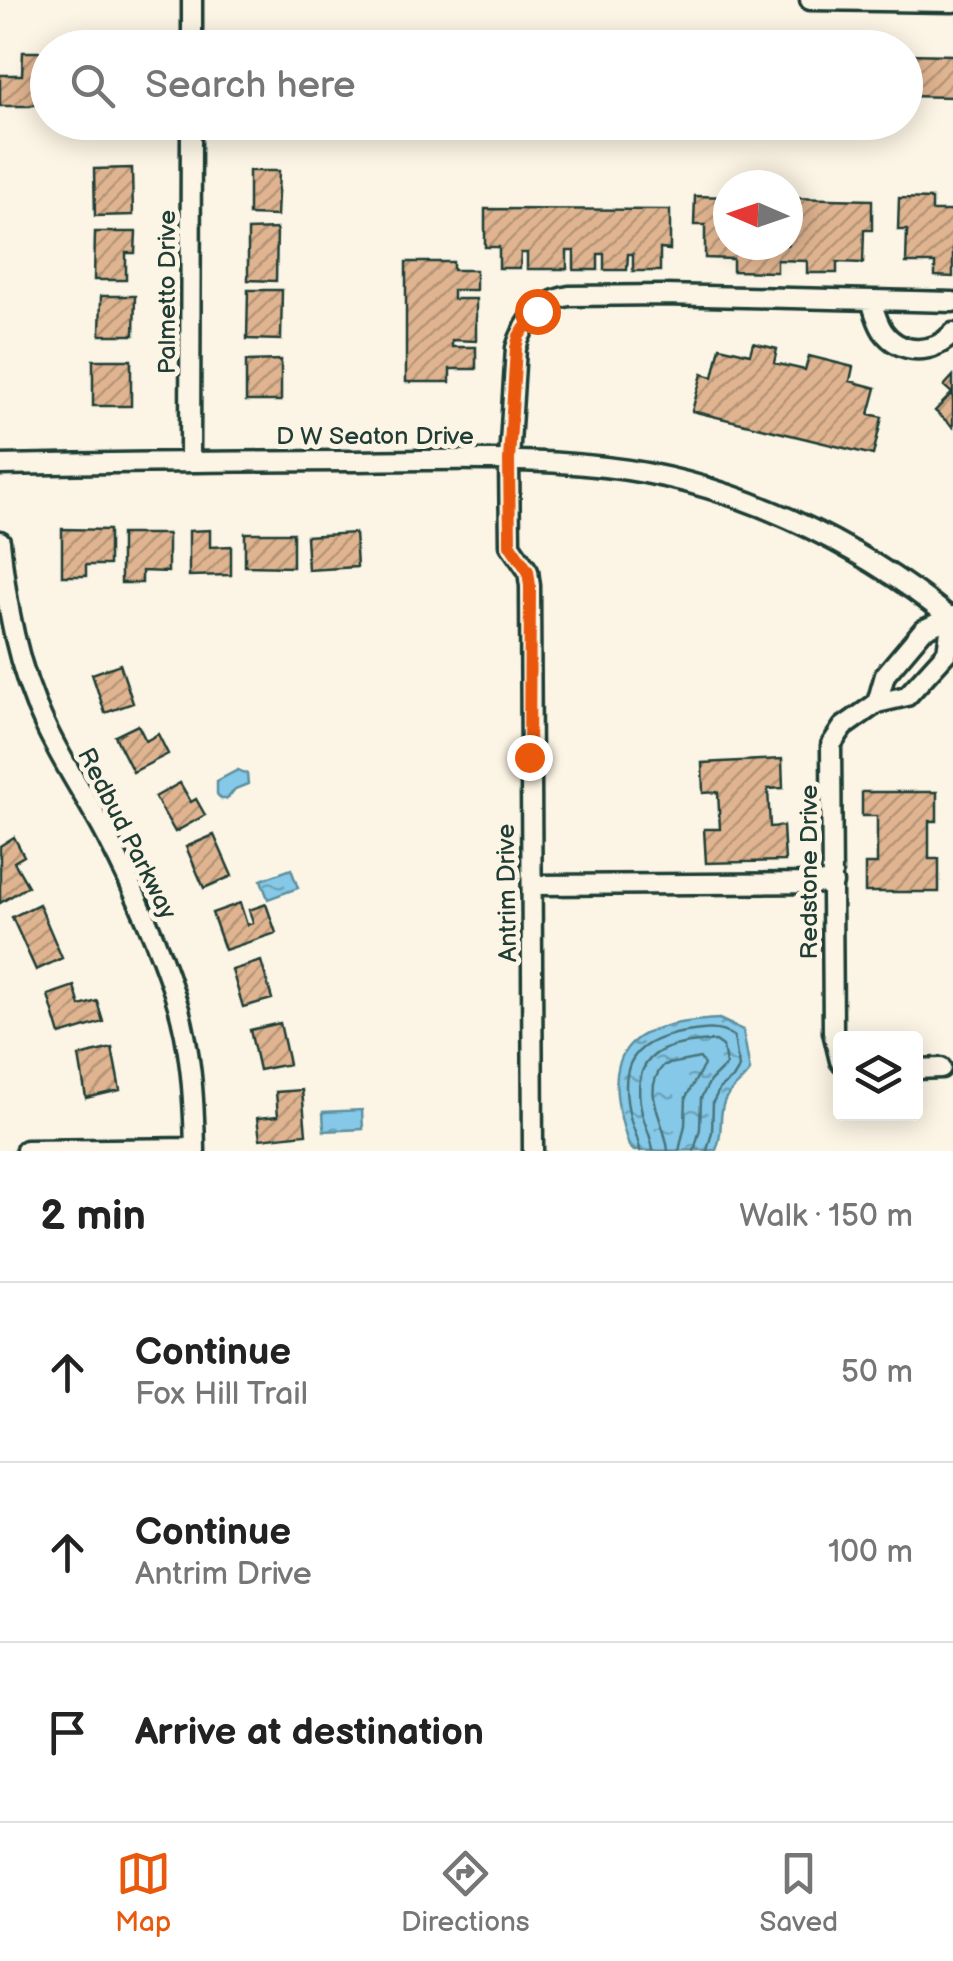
<!DOCTYPE html>
<html lang="en">
<head>
<meta charset="utf-8">
<style>
  body { margin:0; font-family:"Balsamiq Sans",sans-serif; background:#f2f2f2; color:#222 }
  .controls { position:absolute; right:30px; bottom:30px; display:grid; overflow:hidden; border-radius:10px; box-shadow:0 5px 25px #0003 }
  .controls button { width:90px; height:90px; display:grid; place-items:center; padding:0; border:0; border-bottom:2px solid #e0e0e0; background:#fff; color:#222; font:50px sans-serif }
  .compass { position:absolute; left:713px; top:170px; width:90px; height:90px; border-radius:50%; background:#fff; box-shadow:0 5px 25px #0003; rotate:272deg }
  .stop { position:absolute; width:30px; height:30px; margin:-22px; border:8px solid #ea580c; border-radius:50%; background:#fff }
  .stop.end { background:#ea580c; border-color:#fff; box-shadow:0 2px 10px #0008 }
  .list { margin:0; padding:0; list-style:none }
  h2 { display:flex; justify-content:space-between; align-items:center; height:130px; margin:0; padding:0 40px; font-size:42px }
  h2 small { font-size:32px; font-weight:400; color:#767676 }
  .list li { display:grid; grid-template-columns:65px 1fr auto; gap:30px; align-items:center; box-sizing:border-box; height:180px; padding:0 40px; border-top:2px solid #e0e0e0 }
  .list b { display:block; font-size:38px; white-space:nowrap }
  .list p { margin:0; font-size:32px; white-space:nowrap; color:#767676 }
  .list em { font-size:32px; font-style:normal; color:#767676 }
  .icon { flex:none; width:55px; height:55px; fill:none; stroke:currentColor; stroke-width:2; stroke-linecap:round; stroke-linejoin:round }
  .map { position:relative; flex:none; width:953px; height:1151px; overflow:hidden }
  .search { position:absolute; background:#fff; box-shadow:0 5px 25px #0003; left:30px; right:30px; top:30px; height:110px; display:flex; align-items:center; gap:25px; box-sizing:border-box; padding:0 35px; border-radius:55px; color:#767676; font-size:38px }
  .sheet { height:670px; background:#fff }
  nav { display:flex; justify-content:space-around; align-items:center; box-sizing:border-box; height:140px; border-top:2px solid #e0e0e0; background:#fff; font-size:28px; color:#767676 }
  nav a { display:grid; justify-items:center; gap:5px }
  nav .on { color:#ea580c }
  .map>svg:first-child { display:block }
  .water { fill:url(#water-ripples); stroke:#5d909f; stroke-width:2.5 }
  .lines { fill:none; stroke-linecap:round; stroke-linejoin:round }
  .shore { stroke:#48757c; stroke-width:2.5 }
  .building { fill:url(#building-hatch); stroke:#1f3d34; stroke-width:2.5 }
  .minor-casing { stroke:#1f3d34; stroke-width:25 }
  .minor { stroke:#fcf5e5; stroke-width:18 }
  .route { stroke:#ea580c; stroke-width:12 }
  .labels { text-anchor:middle; stroke-width:10; stroke-linejoin:round; paint-order:stroke }
  .street-label { font-size:25px; fill:#1f3d34; stroke:#fcf5e5 }
</style>
</head>
<body>
<div class="map">
<svg width="953" height="1151" viewBox="0 0 953 1151">
  <defs>
    <pattern id="water-ripples" width="26" height="14" patternUnits="userSpaceOnUse" patternTransform="scale(2.5)"><rect width="26" height="14" fill="#86c8e7"/><path d="M2 4q2-2 4 0t4 0M15 11q2-2 4 0t4 0" fill="none" stroke="#6da4bc"/></pattern>
    <pattern id="building-hatch" width="6" height="6" patternUnits="userSpaceOnUse" patternTransform="scale(2.5)"><rect width="6" height="6" fill="#e0b490"/><path d="M-1 1l2-2M0 6l6-6M5 7l2-2" fill="none" stroke="#b59476"/></pattern>
  </defs>
  <rect width="100%" height="100%" fill="#fcf5e5"/>
  <filter id="ink" filterUnits="userSpaceOnUse"><feTurbulence type="fractalNoise" baseFrequency=".01" numOctaves="2"/><feDisplacementMap in="SourceGraphic" scale="20" xChannelSelector="R" yChannelSelector="G"/><feConvolveMatrix kernelMatrix="1 2 1 2 8 2 1 2 1" color-interpolation-filters="sRGB"/></filter>
  <g filter="url(#ink)">
    <!-- water -->
    <path class="water" d="M 238,770 L 247,774 L 248,784 L 235,789 L 227,799 L 221,799 L 217,794 L 217,781 Z
      M 291,869 L 298,888 L 268,899 L 261,880 Z
      M 719,1019 L 743,1030 L 750,1071 C 743,1082 728,1090 724,1102 C 718,1118 724,1132 716,1150 L 634,1151 L 629,1146 C 598,1052 623,1024 719,1019 Z
      M 362,1110 L 363,1129 L 324,1131 L 323,1112 Z"/>
    <g class="lines">
      <!-- shore -->
      <path class="shore" d="M 640,1151 C 639,1140 634,1131 631,1121 C 618,1070 628,1043 680,1033 C 699,1030 718,1025 734,1037 L 739,1068 L 733,1078 L 720,1088 L 713,1102 L 712,1132 L 707,1151
        M 653,1151 C 652,1138 645,1126 642,1113 C 628,1052 665,1043 716,1041 L 723,1046 L 726,1065 L 710,1081 L 701,1098 L 700,1129 L 694,1151
        M 668,1151 C 666,1122 639,1091 664,1065 L 700,1058 L 704,1065 L 686,1097 L 685,1125 L 679,1151"/>
    </g>
    <!-- building -->
    <path class="building" d="M 23,52 L 48,52 L 48,100 L 30,106 L 0,106 L 0,75 L 22,75 Z
      M 906,54 L 953,55 L 953,97 L 906,96 Z
      M 132,168 L 133,215 L 95,216 L 94,169 Z
      M 249,171 L 279,171 L 277,216 L 249,215 Z
      M 695,196 L 728,197 L 728,245 L 788,245 L 788,198 L 872,200 L 872,230 L 864,230 L 863,263 L 837,262 L 837,273 L 807,273 L 807,261 L 777,260 L 777,272 L 733,271 L 733,259 L 705,258 L 705,225 L 694,225 Z
      M 899,198 L 932,199 L 932,211 L 953,211 L 953,277 L 935,276 L 935,263 L 906,263 L 907,230 L 898,230 Z
      M 485,209 L 670,210 L 670,250 L 660,249 L 660,271 L 633,271 L 633,254 L 628,254 L 627,270 L 604,270 L 604,254 L 598,254 L 598,270 L 574,270 L 574,251 L 567,251 L 567,269 L 527,269 L 527,253 L 521,253 L 520,268 L 499,268 L 499,247 L 485,247 Z
      M 277,229 L 276,281 L 248,280 L 248,230 Z
      M 95,232 L 136,232 L 135,253 L 126,253 L 126,280 L 94,280 Z
      M 406,262 L 453,262 L 453,270 L 476,270 L 476,290 L 453,290 L 453,299 L 476,299 L 476,341 L 452,340 L 452,347 L 476,347 L 476,369 L 450,369 L 450,382 L 406,382 Z
      M 248,290 L 282,290 L 281,340 L 247,339 Z
      M 101,296 L 135,296 L 134,335 L 100,335 Z
      M 753,343 L 777,349 L 774,363 L 805,370 L 809,356 L 853,367 L 850,381 L 876,388 L 869,414 L 882,417 L 873,455 L 692,411 L 702,374 L 713,377 L 720,347 L 750,354 Z
      M 93,360 L 131,360 L 131,406 L 93,406 Z
      M 281,360 L 281,401 L 246,401 L 246,361 Z
      M 953,376 L 953,427 L 935,411 L 952,393 L 944,386 Z
      M 62,529 L 109,530 L 109,565 L 86,565 L 86,576 L 62,576 Z
      M 210,530 L 210,547 L 231,546 L 231,575 L 189,576 L 189,531 Z
      M 245,533 L 293,533 L 293,567 L 245,566 Z
      M 355,533 L 357,567 L 308,570 L 306,536 Z
      M 121,534 L 168,534 L 168,572 L 142,571 L 142,583 L 121,583 Z
      M 120,664 L 133,703 L 105,713 L 92,674 Z
      M 138,725 L 146,741 L 158,734 L 168,754 L 133,772 L 115,736 Z
      M 782,759 L 783,788 L 768,789 L 770,827 L 783,826 L 785,861 L 706,863 L 704,829 L 720,829 L 718,792 L 703,793 L 702,763 Z
      M 180,783 L 191,802 L 196,799 L 205,815 L 175,832 L 155,797 Z
      M 862,792 L 937,792 L 937,821 L 929,821 L 929,859 L 939,859 L 939,892 L 865,892 L 865,864 L 877,864 L 877,816 L 862,816 Z
      M 214,835 L 232,876 L 204,888 L 186,847 Z
      M 14,837 L 24,856 L 14,862 L 28,886 L 0,903 L 0,846 Z
      M 240,903 L 247,925 L 253,923 L 249,910 L 266,904 L 276,933 L 225,950 L 212,913 Z
      M 39,904 L 62,958 L 36,970 L 12,917 Z
      M 261,961 L 272,999 L 243,1007 L 232,970 Z
      M 74,986 L 80,1006 L 97,1001 L 103,1022 L 60,1035 L 48,995 Z
      M 280,1023 L 289,1064 L 259,1070 L 250,1030 Z
      M 112,1048 L 120,1090 L 86,1098 L 79,1056 Z
      M 302,1090 L 306,1134 L 260,1139 L 257,1118 L 278,1116 L 276,1092 Z"/>
    <g class="lines">
      <!-- minor casing -->
      <g class="minor-casing">
        <path id="minor" d="M 810,0 L 953,2
          M 192,48 L 192,0
          M 871,300 C 874,310 877,322 883,331 C 900,355 933,355 953,333
          M 190,461 L 191,122
          M 0,465 C 116,463 232,461 348,461 C 433,460 519,457 605,467 C 732,481 854,540 953,620
          M 0,541 C 6,604 17,667 45,725 C 63,764 88,800 108,839 C 133,888 157,940 174,993 C 191,1043 194,1098 195,1151
          M 952,618 L 947,652 L 907,696 L 877,703 L 885,675 L 923,630 L 953,616
          M 532,885 L 833,883
          M 840,1061 L 833,1032 L 831,745 L 843,727 L 877,703
          M 916,1069 L 941,1068
          M 26,1150 L 195,1148
          M 533,1151 L 530,586 L 528,571 L 510,545 L 509,460 L 516,348 C 524,321 541,301 569,296 L 665,295 L 953,302"/>
      </g>
      <!-- minor -->
      <use href="#minor" class="minor"/>
    </g>
  </g>
  <g class="lines" filter="url(#ink)">
    <!-- route -->
    <path class="route" d="M 529,757 L 530,586 L 528,571 L 510,545 L 509,460 L 516,348 L 519,336 L 537,311"/>
  </g>
  <g class="labels">
    <!-- street labels -->
    <g class="street-label">
      <text transform="translate(166 292) rotate(-90)" y="9">Palmetto Drive</text>
      <text x="375" y="444">D W Seaton Drive</text>
      <text transform="translate(128 833) rotate(63)" y="9">Redbud Parkway</text>
      <text transform="translate(808 872) rotate(-90)" y="9">Redstone Drive</text>
      <text transform="translate(506 893) rotate(-91)" y="9">Antrim Drive</text>
    </g>
  </g>
</svg>
<div class="controls">
<button><svg class="icon" aria-label="layers" viewBox="0 0 24 24"><path d="M12 4l9 5-9 5-9-5zM3 14l9 5 9-5"/></svg></button>
</div>
<svg class="compass" viewBox="-18 -18 36 36"><path d="M0-13l5 13h-10z" fill="#e53935"/><path d="M0 13l5-13h-10z" fill="#767676"/></svg>
<div class="stop" style="left:537px;top:311px"></div>
<div class="stop end" style="left:529px;top:757px"></div>
<div class="search"><svg class="icon" aria-label="search" viewBox="0 0 24 24"><circle cx="10" cy="10" r="6"/><path d="M15 15l6 6"/></svg>Search here</div>
</div>
<section class="sheet">
<h2>2 min<small>Walk · 150 m</small></h2>
<ul class="list">
<li><svg class="icon" aria-label="ahead" viewBox="0 0 24 24"><path d="M12 20V5M6 11l6-6 6 6"/></svg><div><b>Continue</b><p>Fox Hill Trail</p></div><em>50 m</em></li>
<li><svg class="icon" aria-label="ahead" viewBox="0 0 24 24"><path d="M12 20V5M6 11l6-6 6 6"/></svg><div><b>Continue</b><p>Antrim Drive</p></div><em>100 m</em></li>
<li><svg class="icon" aria-label="arrive" viewBox="0 0 24 24"><path d="M6 21V4h12l-3 4 3 4H6"/></svg><div><b>Arrive at destination</b></div></li>
</ul>
</section>
<nav>
<a class="on"><svg class="icon" aria-label="map" viewBox="0 0 24 24"><path d="M3 6l6-2 6 2 6-2v14l-6 2-6-2-6 2zM9 4v14M15 6v14"/></svg>Map</a>
<a><svg class="icon" aria-label="directions" viewBox="0 0 24 24"><path d="M12 3l9 9-9 9-9-9zM9 14v-3h6M13 9l2 2-2 2"/></svg>Directions</a>
<a><svg class="icon" aria-label="saved" viewBox="0 0 24 24"><path d="M7 4h10v16l-5-4-5 4z"/></svg>Saved</a>
</nav>
</body>
</html>
